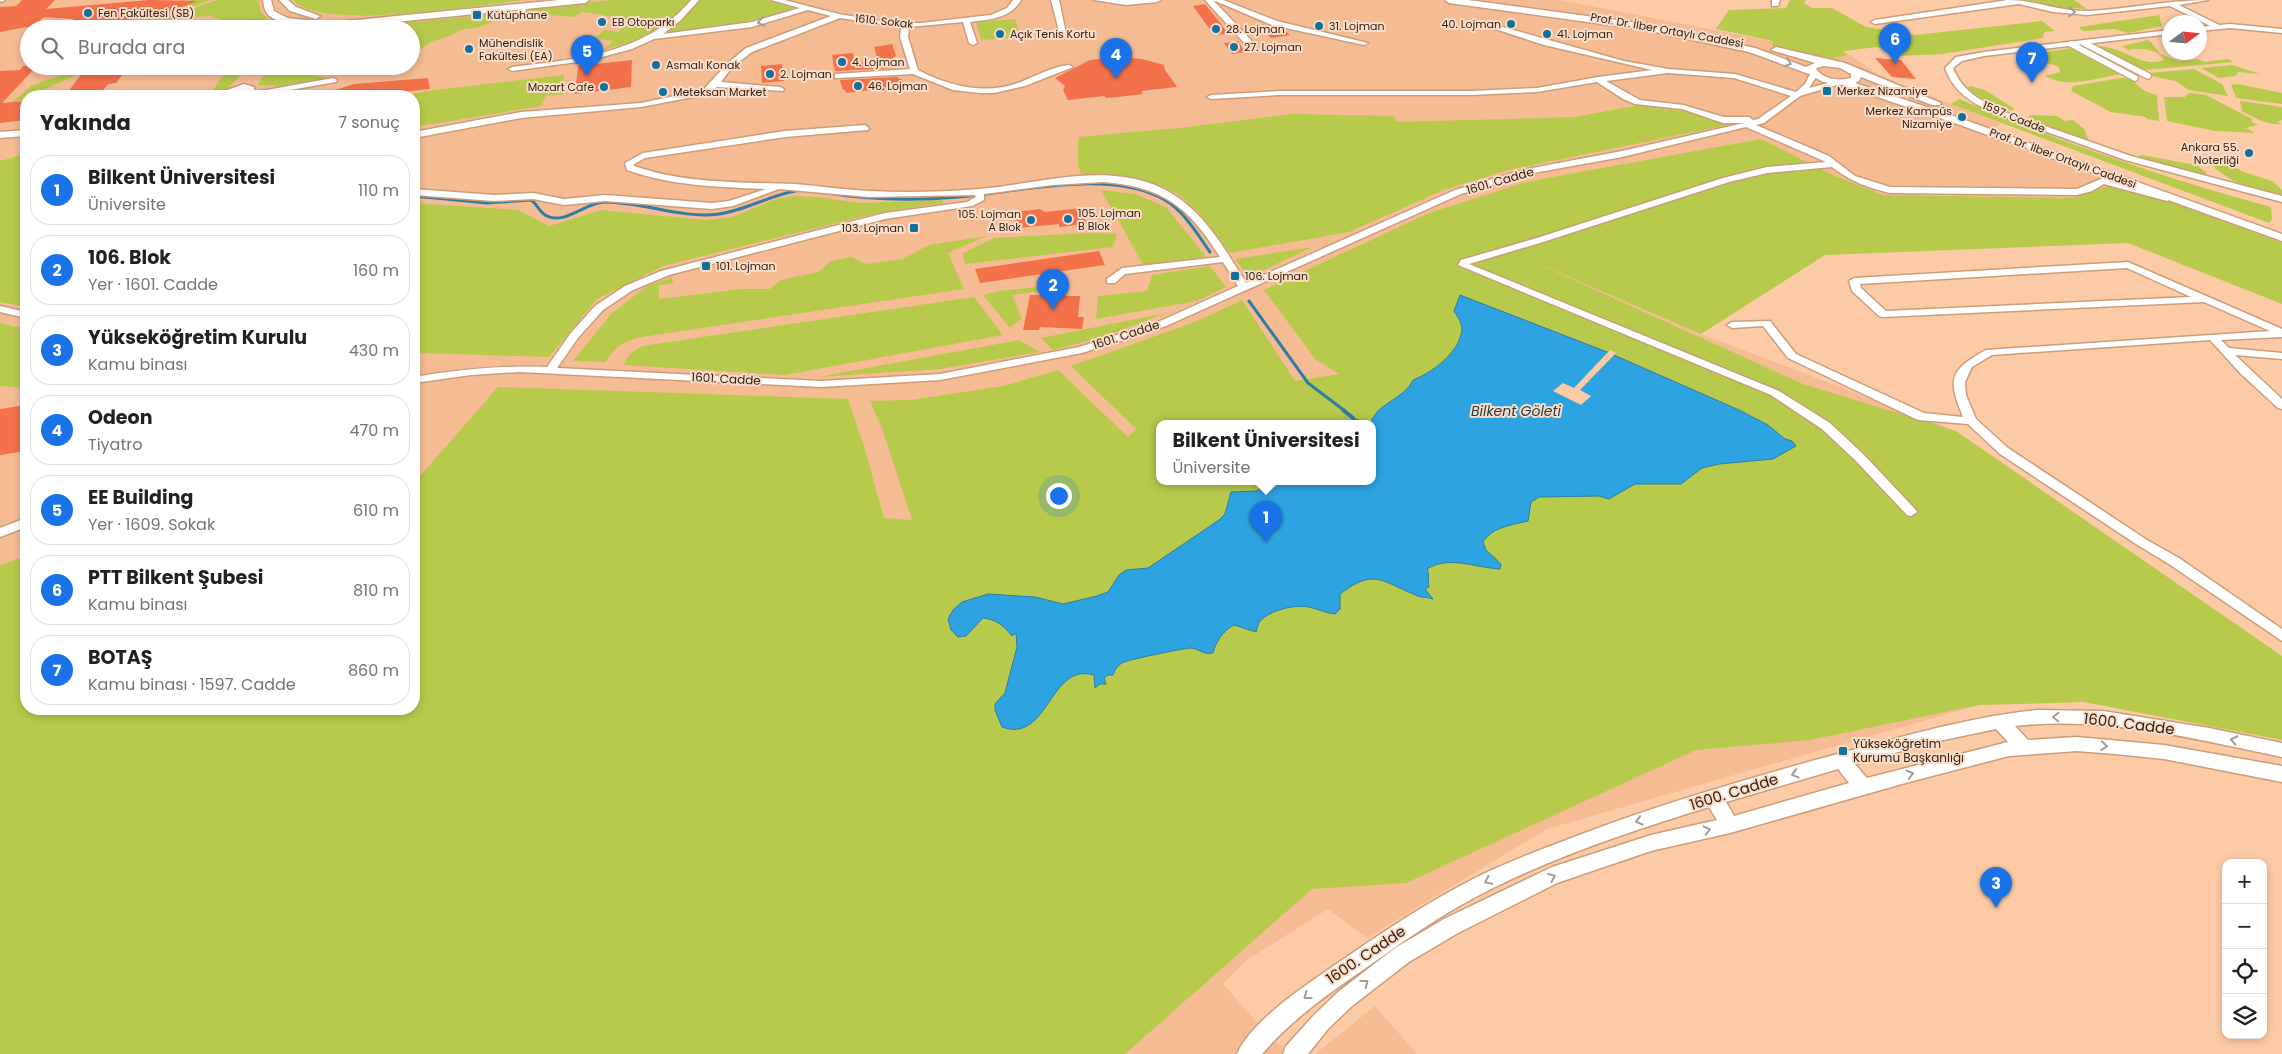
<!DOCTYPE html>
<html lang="tr">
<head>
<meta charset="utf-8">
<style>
  body { margin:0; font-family:Poppins,sans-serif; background:#f2f2f2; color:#202124 }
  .controls { position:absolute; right:15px; bottom:15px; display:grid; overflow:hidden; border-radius:10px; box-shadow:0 2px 8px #0003 }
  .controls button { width:45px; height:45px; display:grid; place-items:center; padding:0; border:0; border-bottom:1px solid #e0e0e0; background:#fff; color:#202124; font:25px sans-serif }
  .compass { position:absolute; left:2162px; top:15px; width:45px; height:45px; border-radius:50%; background:#fff; box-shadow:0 2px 8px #0003; rotate:75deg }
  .you { position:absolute; left:1058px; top:495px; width:18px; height:18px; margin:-12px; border:4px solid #fff; border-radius:50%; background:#1a73e8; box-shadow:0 0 0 8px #1a73e833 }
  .badge { display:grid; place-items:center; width:32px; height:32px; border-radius:50%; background:#1a73e8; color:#fff; font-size:16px; font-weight:700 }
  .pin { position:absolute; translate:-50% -41px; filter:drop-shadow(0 1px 2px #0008) }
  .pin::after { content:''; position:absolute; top:26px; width:18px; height:15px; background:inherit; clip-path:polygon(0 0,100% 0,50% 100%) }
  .popup { position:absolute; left:1156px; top:420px; width:220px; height:65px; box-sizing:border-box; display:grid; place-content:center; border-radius:10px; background:#fff; filter:drop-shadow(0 1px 4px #0005); font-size:16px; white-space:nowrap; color:#757577 }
  .popup b { font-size:19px; color:#202124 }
  .popup::after { content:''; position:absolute; left:50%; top:100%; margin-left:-10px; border:10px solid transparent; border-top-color:#fff }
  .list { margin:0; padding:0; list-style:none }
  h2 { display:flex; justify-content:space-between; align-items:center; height:65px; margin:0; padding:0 20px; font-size:21px }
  h2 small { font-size:16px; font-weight:400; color:#757577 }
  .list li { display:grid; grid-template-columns:32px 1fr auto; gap:15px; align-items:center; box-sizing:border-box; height:70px; margin:0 10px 10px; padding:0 10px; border:1px solid #e0e0e0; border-radius:20px }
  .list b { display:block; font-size:19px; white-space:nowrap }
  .list p { margin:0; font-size:16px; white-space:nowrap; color:#757577 }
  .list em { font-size:16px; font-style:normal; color:#757577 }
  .icon { flex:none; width:28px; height:28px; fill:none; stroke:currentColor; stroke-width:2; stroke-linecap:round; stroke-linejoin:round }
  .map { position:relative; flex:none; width:2282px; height:1054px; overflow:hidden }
  .search { position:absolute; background:#fff; box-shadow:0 2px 8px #0003; left:20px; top:20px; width:400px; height:55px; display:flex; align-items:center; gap:12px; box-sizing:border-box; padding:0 18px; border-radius:28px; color:#757577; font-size:19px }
  .panel { position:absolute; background:#fff; box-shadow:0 2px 8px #0003; left:20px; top:90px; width:400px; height:625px; border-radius:20px }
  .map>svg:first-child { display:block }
  .built { fill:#f5bc94; fill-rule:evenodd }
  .green { fill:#b7ca4b; fill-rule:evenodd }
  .water { fill:#2da4e1; stroke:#2f7da4 }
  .pier { fill:#fdcaa6 }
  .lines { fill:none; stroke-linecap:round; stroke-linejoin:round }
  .stream-far1 { stroke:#2f7da4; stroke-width:3 }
  .stream { stroke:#2f7da4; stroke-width:4 }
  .building { fill:#f3714b }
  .pedestrian-casing { stroke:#cd9d7a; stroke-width:8 }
  .minor-casing { stroke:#cd9d7a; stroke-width:3 }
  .tertiary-casing { stroke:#cd9d7a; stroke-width:3 }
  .pedestrian { stroke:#fff; stroke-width:5.5 }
  .minor { fill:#fff; fill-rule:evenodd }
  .tertiary { fill:#fff; fill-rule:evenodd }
  .oneway { stroke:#a49c95 }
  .poi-dot { fill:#11709e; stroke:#fbdcc7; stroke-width:2 }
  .labels { text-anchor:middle; stroke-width:4; stroke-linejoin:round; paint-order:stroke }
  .far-poi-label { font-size:11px; fill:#352214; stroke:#fbdcc7; text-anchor:start }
  .far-street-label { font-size:11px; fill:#352214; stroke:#fbdcc7 }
  .street-label { font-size:12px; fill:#352214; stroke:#fbdcc7 }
  .poi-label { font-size:12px; fill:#352214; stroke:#fbdcc7; text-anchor:start }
  .water-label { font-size:14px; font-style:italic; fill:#243c4a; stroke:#fbdcc7 }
  .near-street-label { font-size:15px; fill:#352214; stroke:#fbdcc7 }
</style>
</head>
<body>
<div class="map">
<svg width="2282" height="1054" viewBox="0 0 2282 1054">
  <rect width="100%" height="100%" fill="#fdcaa6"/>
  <!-- built -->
  <path class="built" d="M 0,0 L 1561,0 L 1833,53 L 1847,53 L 1873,71 L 1912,89 L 2001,123 L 1988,133 L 2120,182 L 2072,198 L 1810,240 L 1701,334 L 1956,431 L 2255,734 L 2084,702 L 1979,705 L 1547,829 L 1367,938 L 1328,909 L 1247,960 L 1223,984 L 1255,1020 L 1290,1054 L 0,1054 ZM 29,29 L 411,29 L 411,66 L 29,66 ZM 26,96 L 414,96 L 414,709 L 26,709 ZM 1160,423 L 1372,423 L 1372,481 L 1160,481 Z
    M 1375,1006 L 1417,1054 L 1315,1054 Z"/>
  <!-- green -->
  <path class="green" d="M 190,0 L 210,0 L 189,8 L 179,19 L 126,24 L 135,14 L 133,20 L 145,18 L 149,14 L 154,15 L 152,17 L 180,11 L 189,5 Z
    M 217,0 L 258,0 L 261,12 L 269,20 L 222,24 L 222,21 L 212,16 L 187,17 L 195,8 Z
    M 293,0 L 523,0 C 480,5 320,32 293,0 Z
    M 612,0 L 691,0 C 662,31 643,39 603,50 L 613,41 L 594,38 L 605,30 L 618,32 L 634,20 L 582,12 L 574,17 L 528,13 L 527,9 Z
    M 700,0 L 765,0 L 792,7 L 793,10 C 771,25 697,30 668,33 Z
    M 1790,0 L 1806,0 L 1804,3 L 1812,8 L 1832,8 L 1866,27 L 1915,35 L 2042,21 L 2055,31 L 2044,32 L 2043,38 L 1942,54 L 1898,56 L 1877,47 L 1844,51 L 1846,56 L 1824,59 L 1772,46 L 1773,41 L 1716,29 L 1729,10 L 1786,8 Z
    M 2021,0 L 2074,0 L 2087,9 L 2057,7 Z
    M 495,14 L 507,16 L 508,19 L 497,20 L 480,27 L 460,30 L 450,36 L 433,41 L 419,50 L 411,49 L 411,29 L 369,28 L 370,26 Z
    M 2159,15 L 2162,26 L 2128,33 L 2115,29 L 2083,31 L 2079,27 Z
    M 1015,19 L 1021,37 L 981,40 L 976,22 Z
    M 2148,40 L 2152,43 L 2160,54 L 2179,61 L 2198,59 L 2205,62 L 2228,59 L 2234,62 L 2145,70 L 2095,47 C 2120,43 2141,70 2164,60 C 2159,49 2139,47 2128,50 L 2122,46 Z
    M 2073,48 L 2122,74 C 2097,78 2067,89 2045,76 L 2060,72 L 2059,67 C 2044,60 2029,64 2016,56 Z
    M 2232,65 L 2260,74 L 2238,72 L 2236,76 L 2219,78 L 2201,68 Z
    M 229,66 L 247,66 C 231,88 223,96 195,96 L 210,95 Z
    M 269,66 L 286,66 L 280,70 L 335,79 L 285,86 L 258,85 Z
    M 2194,69 L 2222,84 L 2228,96 L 2189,90 L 2175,81 L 2152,76 L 2149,73 Z
    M 86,70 L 31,96 L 26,96 L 26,99 L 11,103 L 33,85 L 73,71 Z
    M 564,75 L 563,94 L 546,96 L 541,106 L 414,127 L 414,96 L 400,96 L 435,90 Z
    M 2127,77 C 2139,83 2138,91 2157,95 L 2159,121 L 2147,119 L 2146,117 L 2111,112 L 2071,91 L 2073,86 Z
    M 2237,84 L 2282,93 L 2282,104 L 2236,98 L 2231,85 Z
    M 1970,86 L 1985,90 L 2013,108 L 2013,111 L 1986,102 L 1967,88 Z
    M 2189,93 L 2206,95 L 2252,119 L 2252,122 L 2258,125 L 2246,128 L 2255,133 L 2215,131 L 2167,121 L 2164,97 L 2185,97 Z
    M 1959,99 C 2061,142 2164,178 2271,207 L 2272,219 L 2269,223 L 1951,104 Z
    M 2240,101 L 2282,107 L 2282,120 L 2277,122 L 2282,124 C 2269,126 2253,117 2242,111 Z
    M 1639,105 L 1684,111 L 1728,125 L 1508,170 L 1444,190 L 1349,232 L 1230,253 C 1218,238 1206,219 1191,205 C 1164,177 1118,175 1082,177 L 1078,165 L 1078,137 L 1179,128 L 1292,114 L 1394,116 L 1397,122 L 1575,117 Z
    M 2030,115 L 2057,116 L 2065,121 L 2073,120 L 2084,129 L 2089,141 L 2028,118 Z
    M 1761,139 L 1833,175 L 1883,195 L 2072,198 L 2111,185 L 2177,204 L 2282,243 L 2282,304 L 2128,243 L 1825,255 L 1701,334 L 1525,258 L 1803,384 L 1956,431 L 2282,656 L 2282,740 L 2084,702 L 1979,705 L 1810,740 L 1696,750 L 1406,883 L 1312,889 L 1125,1054 L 0,1054 L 0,565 L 26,556 L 26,709 L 414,709 L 414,483 L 498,387 L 848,399 L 863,443 L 884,518 L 912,520 L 883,431 L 870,401 L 911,400 L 1003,386 L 1058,370 L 1128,437 L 1136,429 L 1071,366 L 1195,322 L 1242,300 L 1295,381 L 1339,374 L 1315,359 L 1264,290 L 1429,213 L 1526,182 ZM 1160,423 L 1372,423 L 1372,481 L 1160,481 Z
    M 26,154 L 26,307 L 0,302 L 0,161 Z
    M 2142,155 L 2196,165 L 2206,172 L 2207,176 L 2193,174 L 2135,157 Z
    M 2208,160 L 2220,160 L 2244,172 L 2272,181 L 2282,190 L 2282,195 C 2255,191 2225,182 2208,160 Z
    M 1101,190 L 1135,194 L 1166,207 L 1206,257 L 1144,266 Z
    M 794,196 L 818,197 L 860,203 L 943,200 L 943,203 L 881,212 L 663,266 L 597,299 L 549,357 L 414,353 L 414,203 L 518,210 L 549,226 L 601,210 L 706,220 L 732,217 L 776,199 Z
    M 1087,233 L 1117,234 L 1113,247 L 965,264 L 963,253 L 994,238 Z
    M 987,236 L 948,253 L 964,289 L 642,337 C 624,341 616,345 606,362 L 573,361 L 611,314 L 647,286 L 672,277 L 673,283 L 659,285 L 659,299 L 742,289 L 770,289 L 781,280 L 818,272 L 831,261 L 852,257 L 865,264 L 903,259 L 929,245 Z
    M 1313,247 L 1249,277 L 1235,259 Z
    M 1210,266 L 1226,287 L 1197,301 L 1096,319 L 1098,296 L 1147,291 L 1152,275 Z
    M 1054,285 L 1054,289 L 1012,295 L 1022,318 L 1010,328 L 983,295 L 999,291 Z
    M 974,297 L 1003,335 L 785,375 L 623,365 L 630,354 L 642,346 Z
    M 1166,313 L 1103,337 L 1053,350 L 1041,338 Z
    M 0,323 L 26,329 L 26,388 L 0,386 Z
    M 1019,340 L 1040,352 L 940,369 L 818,377 Z"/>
  <!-- water -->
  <path class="water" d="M 1460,295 L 1607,352 L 1739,410 L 1768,425 L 1785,439 L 1792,441 L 1796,446 L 1773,459 L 1719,464 L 1702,468 L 1681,484 L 1635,484 L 1609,499 L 1599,496 L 1539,497 L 1531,502 L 1528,521 C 1512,525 1492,527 1483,542 L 1486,550 L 1501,564 L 1500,569 C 1476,568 1449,555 1427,569 C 1430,576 1427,580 1429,587 L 1425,589 L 1433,599 C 1428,597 1423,598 1418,596 C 1382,582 1375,567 1340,594 L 1340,609 L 1335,614 C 1325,613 1318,609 1309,607 C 1295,604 1270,610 1260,621 C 1258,624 1257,629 1256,632 L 1234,625 C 1223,631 1216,641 1213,653 C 1203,655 1199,649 1191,648 C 1185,648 1126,660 1122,663 C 1117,666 1115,670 1113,675 L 1108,675 L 1104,678 L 1106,684 L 1100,684 L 1095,688 L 1094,675 C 1049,662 1049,744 1002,727 L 995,710 L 995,704 L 1005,693 L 1017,647 L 1016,633 L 1012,636 C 1004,626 996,619 983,618 L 966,636 L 958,637 L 951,630 L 948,619 L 953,610 L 962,602 L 988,594 L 1035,597 L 1063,604 L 1097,596 L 1108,592 L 1119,575 L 1126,570 L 1148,568 L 1219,520 L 1225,514 L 1231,492 L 1257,491 L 1262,486 L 1276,481 L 1372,481 L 1372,423 L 1355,423 L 1353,418 L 1364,422 L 1371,422 C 1378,402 1405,399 1413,380 C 1433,372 1459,353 1462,330 C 1462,323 1458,317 1454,311 Z"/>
  <!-- pier -->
  <path class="pier" d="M 1610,350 L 1616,353 L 1580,390 L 1591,396 L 1581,405 L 1553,391 L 1563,383 L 1574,388 Z"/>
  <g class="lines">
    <!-- stream-far1 -->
    <path class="stream-far1" d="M 822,192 C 867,200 913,201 959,197 C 1020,192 1111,168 1165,200 C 1185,212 1197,234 1210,252
      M 414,196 L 487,203 L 531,200 C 537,204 540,213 547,216 C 565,225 586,202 605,202 C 644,202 681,219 719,214 C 747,210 772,194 800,190
      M 1249,301 L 1308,383 L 1345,411"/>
    <!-- stream -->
    <path class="stream" d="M 1343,410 L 1353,418"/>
  </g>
  <!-- building -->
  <path class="building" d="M 22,0 L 55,0 L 46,9 L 149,0 L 198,1 L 170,12 L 148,15 L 145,18 L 117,21 L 114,24 L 85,27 L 73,19 L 44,17 L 32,26 L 0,32 L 0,7 L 16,6 Z
    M 1205,4 L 1221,24 L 1228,34 L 1214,35 L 1193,6 Z
    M 1269,26 L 1284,30 L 1290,35 L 1271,38 L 1263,30 Z
    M 1238,41 L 1245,52 L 1232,54 L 1224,43 Z
    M 892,44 L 896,56 L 892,59 L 895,68 L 835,71 L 832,55 L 853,53 L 856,63 L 878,61 L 874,47 Z
    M 1117,57 L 1142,59 L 1164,65 L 1165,70 L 1177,87 L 1141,91 L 1143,94 L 1118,97 L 1106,98 L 1104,96 L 1068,100 L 1063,90 L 1065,86 L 1055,78 L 1090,60 Z
    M 1875,58 L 1901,60 L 1916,79 L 1892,77 Z
    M 632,60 L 631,87 L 575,94 L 578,66 Z
    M 782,64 L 784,81 L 762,83 L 761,66 Z
    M 23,66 L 37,66 L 2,103 L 26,101 L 26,120 L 0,123 L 0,71 L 20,70 Z
    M 102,66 L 128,68 L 116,83 L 108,84 L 98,96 L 65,96 L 82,73 Z
    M 898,77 L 899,79 L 902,79 L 905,89 L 880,92 L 879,89 L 846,93 L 845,90 L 843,90 L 840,80 Z
    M 428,78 L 430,89 L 362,96 L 324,96 L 323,94 L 354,84 Z
    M 1081,208 L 1087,224 L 1059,227 L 1059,224 L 1017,228 L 1013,212 L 1040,209 L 1045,212 Z
    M 1099,251 L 1105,265 L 980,283 L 975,269 Z
    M 1030,295 L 1080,296 L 1078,317 L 1084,317 L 1082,329 L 1040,327 L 1039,330 L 1023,330 Z
    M 26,405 L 26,451 L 0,455 L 0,409 Z"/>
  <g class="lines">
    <!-- pedestrian casing -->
    <g class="pedestrian-casing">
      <path id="pedestrian" d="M 2084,43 L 2148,76
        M 2071,44 L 2135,78"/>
    </g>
    <!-- minor casing -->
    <g class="minor-casing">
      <path id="minor" d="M 0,0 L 5,0 L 1,2 Z
        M 691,0 L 699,0 L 680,21 L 663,34 L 752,22 L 800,8 L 771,0 L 784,0 L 839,14 L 892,23 L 921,23 L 991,15 L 1007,8 L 1013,0 L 1021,0 C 1010,19 990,19 970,22 L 977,43 L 973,45 L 969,43 L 963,22 L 909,27 L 908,37 L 918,70 C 949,86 984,95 1018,83 C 1033,77 1046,70 1062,66 L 1069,65 L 1073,67 L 1025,86 L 994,93 L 980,93 L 953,90 L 913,74 L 838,78 L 835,78 L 835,74 L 910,69 L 900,37 L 901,27 L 840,18 L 752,52 L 732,67 L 721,82 L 780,87 L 784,89 L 783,91 L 717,87 L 709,94 L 641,107 L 521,118 L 414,138 L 414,132 L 521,112 L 641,103 L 703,90 L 727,64 L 746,48 L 831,16 L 808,10 L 752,27 L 654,39 L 632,49 L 591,60 L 512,71 L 508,69 L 512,67 C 578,59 646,54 691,0 Z
        M 1051,0 L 1059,0 L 1066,33 L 1059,31 Z
        M 1094,0 L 1161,0 L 1157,2 L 1126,5 Z
        M 1205,0 L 1213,0 L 1251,40 L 1251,44 L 1245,44 Z
        M 1213,0 L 1223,0 L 1277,21 L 1368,43 L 1364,45 L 1272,25 Z
        M 1772,0 L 1780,0 L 1778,6 L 1772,6 Z
        M 2008,0 C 2035,0 2061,12 2088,11 C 2128,9 2168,0 2208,0 L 2179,5 L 2219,25 L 2230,24 L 2282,29 L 2282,33 L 2230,28 L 2200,31 L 2200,27 L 2210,26 L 2170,6 L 2087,15 L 2053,12 L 2019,4 L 1875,24 L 1871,22 L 1875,20 Z
        M 520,5 L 527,7 L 525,11 L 529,15 L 528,17 L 522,17 L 517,12 Z
        M 1492,24 L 1624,61 L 1668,69 L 1735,74 L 1796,92 L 1805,84 L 1811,72 L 1818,74 L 1809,88 L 1840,80 L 1840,84 L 1800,96 L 1764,123 L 1756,125 L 1829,156 L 1855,176 L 1890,187 L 2077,189 L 2103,178 L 2172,198 L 2167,201 L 2104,184 L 2092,191 L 2077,195 L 1890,193 C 1866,187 1852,182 1832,167 L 1767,173 L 1729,182 L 1543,242 L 1469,264 L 1779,391 L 1830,423 L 1864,455 L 1915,509 L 1917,512 L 1911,516 L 1907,515 L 1856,461 L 1822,429 L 1771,395 L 1458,265 L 1461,260 L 1537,238 L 1723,178 L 1767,167 L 1826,162 L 1746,127 L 1622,157 L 1528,174 L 1461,194 L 1166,326 L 1082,353 L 940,380 L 821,387 L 519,372 L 471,375 L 414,383 L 414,377 C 458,370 502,365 547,367 L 570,334 L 595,306 L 625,286 L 661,271 L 885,213 L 967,202 L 976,197 L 975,195 L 869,197 L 779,189 L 733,206 L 712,209 L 605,201 L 564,205 L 533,199 L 494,201 L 414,195 L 414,189 L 494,195 L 533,193 L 564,199 L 605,195 L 712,203 L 729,201 L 766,189 C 718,187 672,186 627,170 L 625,163 L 643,153 L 785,131 L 865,125 L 869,128 L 868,130 L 785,137 L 645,158 L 634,164 L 634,166 C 686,184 741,182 795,184 C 820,186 845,190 870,191 C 906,193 943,192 979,189 C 1036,184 1100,163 1155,185 C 1199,203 1222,244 1246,283 L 1455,190 L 1527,169 L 1622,151 L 1744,123 L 1723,123 L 1682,109 L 1635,104 L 1623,99 L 1597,82 L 1537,92 L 1471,95 L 1279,95 L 1211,99 L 1207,97 L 1211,95 L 1279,91 L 1471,91 L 1537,88 L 1598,77 L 1652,70 L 1544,45 L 1492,28 ZM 1668,73 L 1734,78 L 1791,96 L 1758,119 L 1753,120 L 1749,117 L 1724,117 L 1683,105 L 1640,100 L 1606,81 ZM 1103,182 C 1163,187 1188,206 1220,257 L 1122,268 L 1107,279 L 1107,283 L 1115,283 L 1125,274 L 1223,262 L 1238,286 L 1158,322 L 1079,347 L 940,374 L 821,381 L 557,368 L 578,338 L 603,310 L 633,290 L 669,275 L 885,219 L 972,206 L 984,200 L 984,194 L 1052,185 Z
        M 2170,30 L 2170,34 L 1984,56 L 1962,61 L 1953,68 C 1962,91 1981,101 2002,111 L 2131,156 L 2282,196 L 2282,202 L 2125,160 L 1997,114 C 1973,104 1954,93 1945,68 L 1956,57 L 1984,52 Z
        M 333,78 L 337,80 L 336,82 L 256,96 L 240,96 L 244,94 Z
        M 2128,262 L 2282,329 L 2282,337 L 2221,340 L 2229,348 L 2282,353 L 2282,359 L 2235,355 L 2282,399 L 2282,409 L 2278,408 L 2241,374 L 2210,340 L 1992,355 L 1972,367 L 1965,382 L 1966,395 L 1976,419 L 2008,448 L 2147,540 L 2179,558 L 2282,629 L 2282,641 L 2169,564 L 2139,546 L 2000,454 L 1968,424 L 1918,420 L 1788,358 L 1763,326 L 1732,328 L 1727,325 L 1732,322 L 1770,321 L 1796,354 L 1924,413 L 1963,417 C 1947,378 1950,370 1986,350 L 2270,331 L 2204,302 L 1883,317 L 1879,316 L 1852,291 L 1849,281 L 1854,278 ZM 2127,268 L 2191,297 L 1886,311 L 1861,288 L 1860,284 Z
        M 0,306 L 26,312 L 26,318 L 0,312 Z
        M 26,518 L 26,527 L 0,537 L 0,528 Z"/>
    </g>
    <!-- tertiary casing -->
    <g class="tertiary-casing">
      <path id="tertiary" d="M 263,0 L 271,0 L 274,11 L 288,18 L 323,22 L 327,25 C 319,31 280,24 271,17 C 265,13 264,7 263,0 Z
        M 279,0 L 288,0 L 296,7 L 320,16 L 316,19 L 290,11 Z
        M 559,0 L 589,0 L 585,3 L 336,28 L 332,25 L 336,22 Z
        M 1445,0 L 1468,0 L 1646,24 L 1755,48 L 1806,67 L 1815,63 L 1771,50 L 1776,47 L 1845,63 L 1941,103 L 1940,105 L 1932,105 L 1861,77 L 1859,81 L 1855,83 L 1965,120 L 2282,234 L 2282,241 L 1957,124 L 1842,85 L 1823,82 L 1809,74 L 1749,52 L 1646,30 L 1449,3 ZM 1824,66 L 1840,68 L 1851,74 L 1851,78 C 1840,81 1822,80 1816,68 Z
        M 244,84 L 254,87 L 254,94 L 237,96 L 246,91 L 244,90 L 224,96 L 210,96 Z
        M 26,130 L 26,136 L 0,138 L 0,132 Z
        M 2036,710 L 2103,711 L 2209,728 L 2282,743 L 2282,757 C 2195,739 2105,716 2015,726 L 2028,740 L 2077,737 L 2164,745 L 2282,766 L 2282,782 L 2164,759 L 2115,754 L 2077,751 L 2009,756 L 1909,782 L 1730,833 L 1651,851 L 1557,883 L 1458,933 L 1409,962 L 1352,1006 L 1328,1029 L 1308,1054 L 1283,1054 L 1286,1046 L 1314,1015 L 1338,992 L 1395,948 L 1444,919 L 1552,867 L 1651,835 L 1717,820 L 1709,807 C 1634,830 1559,855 1489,890 C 1447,911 1408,938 1370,965 C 1331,992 1293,1018 1262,1054 L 1237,1054 C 1251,1021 1306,985 1335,965 C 1380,934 1426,903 1475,878 C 1503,864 1532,853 1561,842 C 1644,809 1730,784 1815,760 C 1888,741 1961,718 2036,710 ZM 1996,729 L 2008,742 L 1867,778 L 1855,764 L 1934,742 ZM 1838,769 L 1849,783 L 1734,816 L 1726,802 Z"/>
    </g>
    <!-- pedestrian -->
    <use href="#pedestrian" class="pedestrian"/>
    <!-- minor -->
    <use href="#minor" class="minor"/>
    <!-- tertiary -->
    <use href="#tertiary" class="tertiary"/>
  </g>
  <!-- one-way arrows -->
  <defs><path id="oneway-chevron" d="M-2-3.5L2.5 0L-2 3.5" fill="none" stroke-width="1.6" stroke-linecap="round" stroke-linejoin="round" transform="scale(1.25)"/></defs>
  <g class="oneway">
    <use href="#oneway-chevron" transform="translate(2072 12) rotate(5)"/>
    <use href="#oneway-chevron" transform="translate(761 22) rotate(168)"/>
    <use href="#oneway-chevron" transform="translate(1788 63) rotate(20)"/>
    <use href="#oneway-chevron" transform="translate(2056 717) rotate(-179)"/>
    <use href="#oneway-chevron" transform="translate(2234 740) rotate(-168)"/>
    <use href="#oneway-chevron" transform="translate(2104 746) rotate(5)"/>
    <use href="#oneway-chevron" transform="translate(1795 774) rotate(164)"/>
    <use href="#oneway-chevron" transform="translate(1910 774) rotate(-16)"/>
    <use href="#oneway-chevron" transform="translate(1639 821) rotate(163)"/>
    <use href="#oneway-chevron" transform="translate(1707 830) rotate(-13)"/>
    <use href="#oneway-chevron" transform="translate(1552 877) rotate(-23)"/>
    <use href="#oneway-chevron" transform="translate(1488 881) rotate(154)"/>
    <use href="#oneway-chevron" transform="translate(1365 983) rotate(-38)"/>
    <use href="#oneway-chevron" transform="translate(1307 996) rotate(143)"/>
  </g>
  <!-- markers -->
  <g class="poi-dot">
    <circle cx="88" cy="13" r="5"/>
    <rect x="472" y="10" width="10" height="10" rx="2.5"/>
    <circle cx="602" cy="22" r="5"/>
    <circle cx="1511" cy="24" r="5"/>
    <circle cx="1319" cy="26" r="5"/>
    <circle cx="1216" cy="29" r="5"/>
    <circle cx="1000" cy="34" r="5"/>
    <circle cx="1547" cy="34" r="5"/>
    <circle cx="1234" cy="47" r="5"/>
    <circle cx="469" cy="49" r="5"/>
    <circle cx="842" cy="62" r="5"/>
    <circle cx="656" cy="65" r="5"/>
    <circle cx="770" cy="74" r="5"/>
    <circle cx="858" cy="86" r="5"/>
    <circle cx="604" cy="87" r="5"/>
    <rect x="1822" y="86" width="10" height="10" rx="2.5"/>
    <circle cx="663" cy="92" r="5"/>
    <circle cx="1962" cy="117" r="5"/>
    <circle cx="2249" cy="153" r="5"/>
    <circle cx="1068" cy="219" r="5"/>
    <circle cx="1031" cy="220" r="5"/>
    <rect x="909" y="223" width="10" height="10" rx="2.5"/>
    <rect x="701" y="261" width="10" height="10" rx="2.5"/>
    <rect x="1230" y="271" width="10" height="10" rx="2.5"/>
    <rect x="1838" y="746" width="10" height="10" rx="2.5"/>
  </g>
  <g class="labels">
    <!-- far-poi labels -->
    <g class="far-poi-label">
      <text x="98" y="17">Fen Fakültesi (SB)</text>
      <text x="487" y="19">Kütüphane</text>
      <text x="612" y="26">EB Otoparkı</text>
      <text x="1501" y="28" text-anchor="end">40. Lojman</text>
      <text x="1329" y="30">31. Lojman</text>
      <text x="1226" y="33">28. Lojman</text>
      <text x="1010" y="38">Açık Tenis Kortu</text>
      <text x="1557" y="38">41. Lojman</text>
      <text x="479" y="47">Mühendislik<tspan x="479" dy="13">Fakültesi (EA)</tspan></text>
      <text x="1244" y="51">27. Lojman</text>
      <text x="852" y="66">4. Lojman</text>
      <text x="666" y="69">Asmalı Konak</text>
      <text x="780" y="78">2. Lojman</text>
      <text x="868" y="90">46. Lojman</text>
      <text x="594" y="91" text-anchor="end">Mozart Cafe</text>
      <text x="1837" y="95">Merkez Nizamiye</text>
      <text x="673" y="96">Meteksan Market</text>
      <text x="1952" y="115" text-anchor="end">Merkez Kampüs<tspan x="1952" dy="13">Nizamiye</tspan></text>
      <text x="2239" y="151" text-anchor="end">Ankara 55.<tspan x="2239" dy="13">Noterliği</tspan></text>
      <text x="1078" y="217">105. Lojman<tspan x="1078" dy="13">B Blok</tspan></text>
      <text x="1021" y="218" text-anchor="end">105. Lojman<tspan x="1021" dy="13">A Blok</tspan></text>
      <text x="904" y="232" text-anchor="end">103. Lojman</text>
      <text x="716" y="270">101. Lojman</text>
      <text x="1245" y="280">106. Lojman</text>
    </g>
    <!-- far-street labels -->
    <g class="far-street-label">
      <text transform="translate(884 21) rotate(6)" y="4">1610. Sokak</text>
      <text transform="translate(1667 30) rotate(10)" y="4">Prof. Dr. İlber Ortaylı Caddesi</text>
      <text transform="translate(2014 117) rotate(22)" y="4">1597. Cadde</text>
      <text transform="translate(2063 158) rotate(20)" y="4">Prof. Dr. İlber Ortaylı Caddesi</text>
    </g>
    <!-- street labels -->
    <g class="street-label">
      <text transform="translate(1500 181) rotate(-16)" y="4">1601. Cadde</text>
      <text transform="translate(1126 335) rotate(-18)" y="4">1601. Cadde</text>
      <text transform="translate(726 379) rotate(3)" y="4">1601. Cadde</text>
    </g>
    <!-- poi labels -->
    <g class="poi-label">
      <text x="1853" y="748">Yükseköğretim<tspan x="1853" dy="14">Kurumu Başkanlığı</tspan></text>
    </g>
    <!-- water labels -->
    <g class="water-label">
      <text x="1516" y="416">Bilkent Göleti</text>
    </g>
    <!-- near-street labels -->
    <g class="near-street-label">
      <text transform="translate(2129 724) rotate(7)" y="5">1600. Cadde</text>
      <text transform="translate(1734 792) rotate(-17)" y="5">1600. Cadde</text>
      <text transform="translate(1366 955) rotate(-34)" y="5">1600. Cadde</text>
    </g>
  </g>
</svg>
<div class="controls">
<button>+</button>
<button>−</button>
<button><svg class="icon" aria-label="locate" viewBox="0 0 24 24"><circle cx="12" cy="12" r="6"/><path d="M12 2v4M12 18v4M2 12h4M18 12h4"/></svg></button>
<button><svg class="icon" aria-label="layers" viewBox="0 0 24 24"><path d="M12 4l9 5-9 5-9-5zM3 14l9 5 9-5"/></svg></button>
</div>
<svg class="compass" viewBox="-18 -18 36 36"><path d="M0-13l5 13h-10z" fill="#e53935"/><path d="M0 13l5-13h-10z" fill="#757577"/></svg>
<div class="you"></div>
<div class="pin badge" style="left:1266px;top:542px">1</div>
<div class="popup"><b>Bilkent Üniversitesi</b>Üniversite</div>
<div class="pin badge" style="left:1053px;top:310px">2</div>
<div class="pin badge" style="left:1996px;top:908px">3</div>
<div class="pin badge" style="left:1116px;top:79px">4</div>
<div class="pin badge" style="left:587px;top:76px">5</div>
<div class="pin badge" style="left:1895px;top:64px">6</div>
<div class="pin badge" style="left:2032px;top:83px">7</div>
<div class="search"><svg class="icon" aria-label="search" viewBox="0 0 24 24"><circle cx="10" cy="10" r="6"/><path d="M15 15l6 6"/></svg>Burada ara</div>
<section class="panel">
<h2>Yakında<small>7 sonuç</small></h2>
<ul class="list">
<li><span class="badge">1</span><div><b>Bilkent Üniversitesi</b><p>Üniversite</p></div><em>110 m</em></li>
<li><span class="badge">2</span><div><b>106. Blok</b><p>Yer · 1601. Cadde</p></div><em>160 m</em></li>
<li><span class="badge">3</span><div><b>Yükseköğretim Kurulu</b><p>Kamu binası</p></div><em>430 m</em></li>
<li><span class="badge">4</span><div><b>Odeon</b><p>Tiyatro</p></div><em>470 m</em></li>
<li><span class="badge">5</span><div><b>EE Building</b><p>Yer · 1609. Sokak</p></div><em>610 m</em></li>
<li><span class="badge">6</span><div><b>PTT Bilkent Şubesi</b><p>Kamu binası</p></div><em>810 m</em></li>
<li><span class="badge">7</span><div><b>BOTAŞ</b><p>Kamu binası · 1597. Cadde</p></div><em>860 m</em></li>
</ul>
</section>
</div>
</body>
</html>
